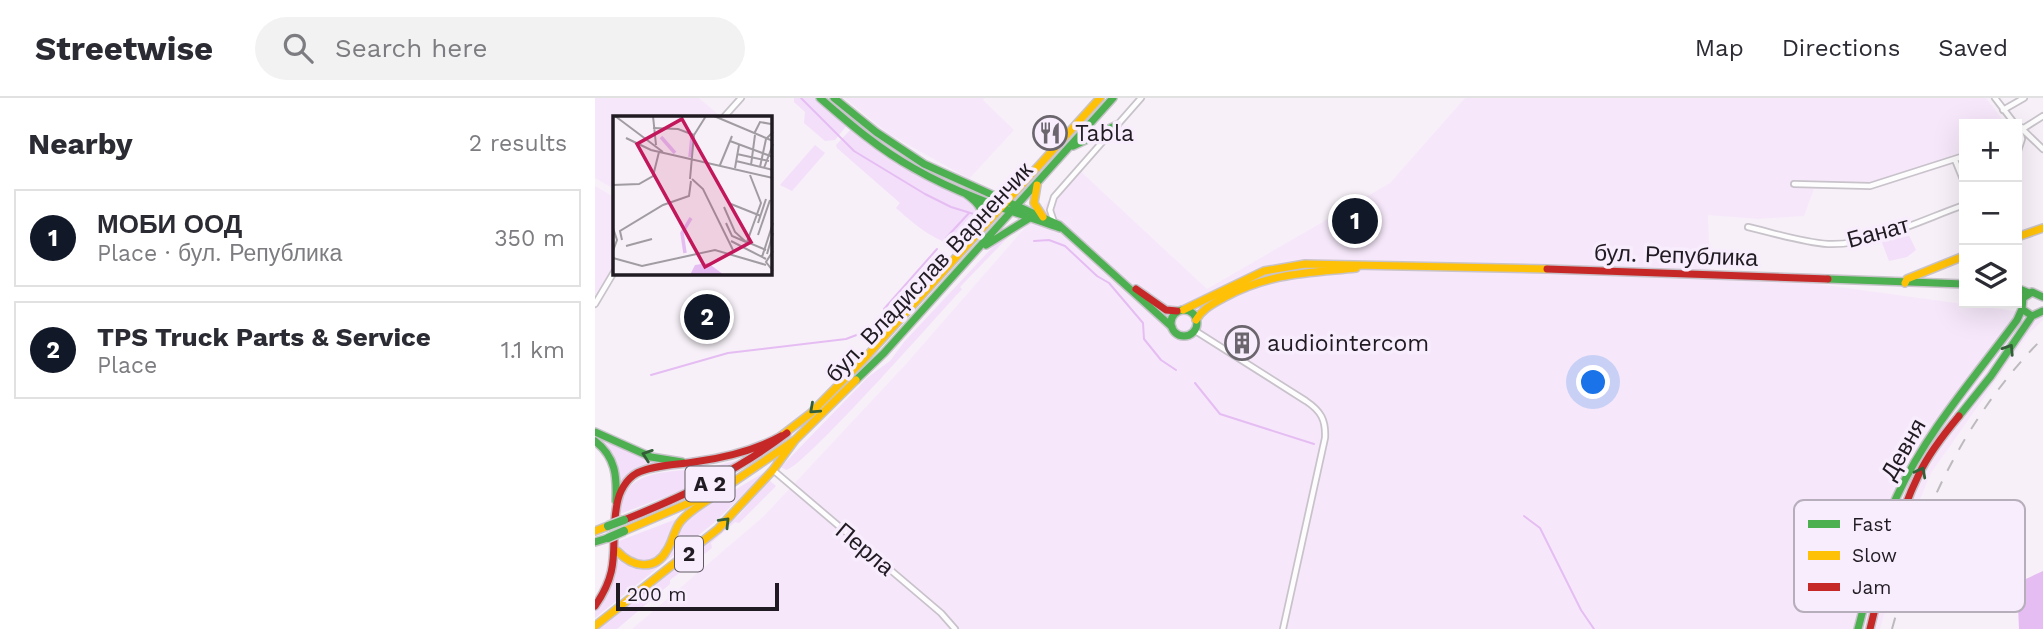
<!DOCTYPE html>
<html lang="en">
<head>
<meta charset="utf-8">
<style>
  body { margin:0; font-family:"Work Sans",sans-serif; background:#f2f2f3; color:#2b2b33 }
  .controls { position:absolute; right:21px; top:21px; display:grid; overflow:hidden; border-radius:0px; box-shadow:0 7px 28px #0002 }
  .controls button { width:63px; height:63px; display:grid; place-items:center; padding:0; border:0; border-bottom:2px solid #e1e1e2; background:#fff; color:#2b2b33; font:35px sans-serif }
  .scale { position:absolute; left:21px; bottom:18px; width:163px; box-sizing:border-box; padding-left:7px; border:4px solid #201b22; border-top:0; font-size:19px; line-height:24px; white-space:nowrap; color:#201b22; -webkit-text-stroke:5px #f8edfc; paint-order:stroke }
  .you { position:absolute; left:999px; top:285px; width:24px; height:24px; margin:-18px; border:5px solid #fff; border-radius:50%; background:#1a73e8; box-shadow:0 0 0 10px #1a73e833 }
  .badge { display:grid; place-items:center; width:46px; height:46px; border-radius:50%; background:#111827; color:#fff; font-size:23px; font-weight:700 }
  .pin { position:absolute; translate:-50% -50%; border:4px solid #fff; box-shadow:0 2px 7px #0006 }
  .list { margin:0; padding:0; list-style:none }
  h2 { display:flex; justify-content:space-between; align-items:center; height:91px; margin:0; padding:0 28px; font-size:30px }
  h2 small { font-size:23px; font-weight:400; color:#7c7c81 }
  .list li { display:grid; grid-template-columns:46px 1fr auto; gap:21px; align-items:center; box-sizing:border-box; height:98px; margin:0 14px 14px; padding:0 14px; border:2px solid #e1e1e2; border-radius:0px }
  .list b { display:block; font-size:26px; white-space:nowrap }
  .list p { margin:0; font-size:23px; white-space:nowrap; color:#7c7c81 }
  .list em { font-size:23px; font-style:normal; color:#7c7c81 }
  .icon { flex:none; width:38px; height:38px; fill:none; stroke:currentColor; stroke-width:2; stroke-linecap:round; stroke-linejoin:round }
  .map { position:relative; flex:none; width:1448px; height:531px; overflow:hidden }
  header { display:flex; align-items:center; gap:42px; box-sizing:border-box; height:98px; padding:0 35px; background:#fff; border-bottom:2px solid #e1e1e2 }
  header strong { font-size:33px }
  nav { display:flex; gap:38px; margin-inline-start:auto; font-size:24px }
  .search { width:490px; height:63px; background:#f2f2f3; display:flex; align-items:center; gap:18px; box-sizing:border-box; padding:0 24px; border-radius:38px; color:#7c7c81; font-size:26px }
  main { display:flex }
  aside { flex:1; background:#fff }
  .map>svg:first-child { display:block }
  .built { fill:#f6e8fa }
  .green { fill:#f3dffa }
  .water { fill:#e5bdf3 }
  .lines { fill:none; stroke-linecap:round; stroke-linejoin:round }
  .stream { stroke:#e5bdf3; stroke-width:2 }
  .street-casing { stroke:#c8c3ca; stroke-width:8 }
  .fast-casing { stroke:#c8c3ca; stroke-width:10 }
  .slow-casing { stroke:#c8c3ca; stroke-width:10 }
  .jam-casing { stroke:#c8c3ca; stroke-width:10 }
  .street { stroke:#fefdfe; stroke-width:4.5 }
  .fast { stroke:#4caf50; stroke-width:7 }
  .slow { stroke:#ffc107; stroke-width:7 }
  .jam { stroke:#c62828; stroke-width:7 }
  .rail { stroke:#bcbabd; stroke-width:2; stroke-dasharray:12 12; stroke-linecap:butt }
  .fast-bridge-casing { stroke:#cfccd0; stroke-width:11; stroke-linecap:butt }
  .fast-bridge { stroke:#4caf50; stroke-width:8 }
  .oneway { stroke:#345e37 }
  .labels { text-anchor:middle; stroke-width:7; stroke-linejoin:round; paint-order:stroke }
  .shield { fill:#f8edfc; stroke:#615a63; stroke-width:2 }
  .shield-label { font-size:21px; font-weight:bold; fill:#201b22 }
  .poi-label { font-size:23px; fill:#201b22; stroke:#f8edfc; text-anchor:start }
  .street-label { font-size:23px; fill:#201b22; stroke:#f8edfc }
  .inset-river { fill:none; stroke:#e5bdf3; stroke-width:3.5 }
  .inset-road { fill:none; stroke:#a19ba2; stroke-width:2 }
  .view { fill:#c2185b; fill-opacity:0.15; stroke:#c2185b; stroke-width:3.5 }
  .inset-edge { fill:none; stroke:#201b22; stroke-width:3.5 }
  .key { fill:#f8edfc; stroke:#b7aebb; stroke-width:2 }
  .key-label { font-size:19px; fill:#201b22 }
</style>
</head>
<body>
<header>
<strong>Streetwise</strong>
<div class="search"><svg class="icon" aria-label="search" viewBox="0 0 24 24"><circle cx="10" cy="10" r="6"/><path d="M15 15l6 6"/></svg>Search here</div>
<nav><a>Map</a><a>Directions</a><a>Saved</a></nav>
</header>
<main>
<aside>
<h2>Nearby<small>2 results</small></h2>
<ul class="list">
<li><span class="badge">1</span><div><b>МОБИ ООД</b><p>Place · бул. Република</p></div><em>350 m</em></li>
<li><span class="badge">2</span><div><b>TPS Truck Parts &amp; Service</b><p>Place</p></div><em>1.1 km</em></li>
</ul>
</aside>
<div class="map">
<svg width="1448" height="531" viewBox="0 0 1448 531">
  <rect width="100%" height="100%" fill="#f7f0f8"/>
  <!-- built -->
  <path class="built" d="M 0,0 L 104,0 L 124,17 L 122,19 L 19,19 L 19,91 L 0,80 Z
    M 249,0 L 390,0 L 388,2 L 419,32 L 374,81 L 294,36 Z
    M 870,0 L 1391,0 L 1411,26 L 1369,26 L 1369,61 L 1355,67 L 1282,90 L 1219,91 L 1209,118 L 1164,121 L 1113,117 L 1115,171 L 1448,217 L 1448,222 L 1435,234 L 1336,375 L 1313,430 L 1285,531 L 37,531 L 169,418 L 311,266 L 482,70 L 612,191 L 795,85 Z
    M 0,88 L 19,99 L 19,169 L 0,201 Z"/>
  <!-- green -->
  <path class="green" d="M 199,0 L 239,0 L 329,66 L 400,99 L 396,106 L 376,97 L 390,118 C 387,124 384,132 380,138 C 361,164 318,125 301,110 L 305,105 L 242,50 L 241,47 L 258,29 L 253,26 L 240,42 L 230,43 L 209,25 L 210,14 L 199,4 Z
    M 220,47 L 230,55 L 197,93 L 185,87 Z
    M 1311,131 L 1321,152 L 1312,159 L 1294,163 L 1286,142 Z
    M 420,132 L 365,189 L 367,191 C 344,216 209,369 191,372 L 186,369 L 273,279 L 295,263 L 309,244 L 406,140 Z
    M 5,340 L 48,360 L 78,366 C 55,369 36,368 23,389 C 23,363 19,358 5,340 Z
    M 152,359 L 104,386 L 25,416 C 27,369 75,375 110,370 C 124,368 138,363 152,359 Z
    M 173,372 L 120,424 L 0,520 L 0,511 C 14,497 21,482 23,462 C 39,471 66,475 76,454 C 83,441 82,431 93,420 Z
    M 174,382 L 181,388 L 144,425 L 140,424 L 116,445 L 117,450 L 75,482 L 75,486 L 22,531 L 3,531 L 115,443 L 145,416 Z
    M 84,420 C 68,443 67,485 24,453 L 24,443 Z"/>
  <!-- water -->
  <path class="water" d="M 1448,473 L 1448,531 L 1424,531 L 1422,485 Z"/>
  <g class="lines">
    <!-- stream -->
    <path class="stream" d="M 206,0 L 259,53 L 330,96 L 356,109 L 382,117
      M 351,140 L 374,115
      M 439,143 L 454,142 L 470,148 L 502,178 L 514,185 L 548,225 L 549,241 L 566,262 L 581,272
      M 289,211 L 342,151
      M 56,277 L 133,255 L 251,241 L 272,233
      M 600,285 L 625,316 L 719,346
      M 929,418 L 945,430 L 986,512 L 999,531"/>
    <!-- street casing -->
    <g class="street-casing">
      <path id="street" d="M 1400,0 L 1420,26
        M 1408,12 L 1429,0
        M 129,19 L 146,0
        M 1422,28 L 1429,30 L 1448,18
        M 1426,30 L 1448,51
        M 1422,56 L 1427,41 L 1424,30
        M 1360,62 L 1369,84
        M 1199,86 L 1275,88 L 1369,58
        M 459,124 L 455,112 L 459,99 L 546,0
        M 1153,129 C 1179,135 1206,144 1233,146 C 1276,148 1329,121 1369,107
        M 0,206 L 19,174
        M 599,232 L 711,303 C 726,313 731,322 730,340 L 688,531
        M 178,372 L 346,515 L 360,531"/>
    </g>
    <!-- fast casing -->
    <g class="fast-casing">
      <path id="fast" d="M 225,0 C 255,26 285,52 320,71 C 365,97 416,113 465,130
        M 239,0 L 281,34 L 329,66 L 464,127 L 577,229
        M 478,48 L 522,27
        M 371,96 C 384,105 390,113 387,129
        M 391,147 L 433,121
        M 1233,181 L 1369,186
        M 1422,190 L 1434,195
        M576 225a13 13 0 1 1 26 0a13 13 0 1 1-26 0Z
        M 1437,218 L 1427,211 L 1428,200 L 1437,194 L 1448,199
        M 1437,218 L 1448,213
        M 261,282 L 289,255 L 518,0
        M 1364,318 L 1396,278 L 1437,218
        M 0,334 L 56,359 L 87,364
        M 0,343 C 21,359 22,379 21,403
        M 0,444 L 13,440
        M 1263,531 C 1275,487 1283,440 1302,398 C 1332,333 1380,279 1422,222 L 1427,211"/>
    </g>
    <!-- slow casing -->
    <g class="slow-casing">
      <path id="slow" d="M 442,87 L 439,105 L 448,119
        M 1422,139 L 1448,130
        M 1310,185 L 1312,181 L 1369,158
        M 588,212 L 669,173 L 710,166 L 952,171
        M 601,222 C 608,210 618,206 630,199 C 674,175 712,175 761,170
        M 186,338 L 216,315 L 271,259 L 505,0
        M 0,433 L 13,428
        M 29,433 L 131,389 L 200,342
        M 22,453 C 37,469 60,474 72,452 C 78,443 79,431 86,423 C 97,410 113,403 126,393
        M 0,528 L 123,431 L 178,372 L 200,342 L 261,282"/>
    </g>
    <!-- jam casing -->
    <g class="jam-casing">
      <path id="jam" d="M 952,171 L 1233,181
        M 541,191 L 571,212 L 582,213
        M 29,422 C 87,399 142,373 192,335
        M 0,508 C 28,468 14,448 22,406 C 24,394 31,381 42,375 C 59,367 81,367 99,364 C 129,360 159,353 186,338
        M 1275,531 C 1288,478 1300,425 1324,376 C 1334,355 1349,336 1364,318"/>
    </g>
    <!-- street -->
    <use href="#street" class="street"/>
    <!-- fast -->
    <use href="#fast" class="fast"/>
    <!-- slow -->
    <use href="#slow" class="slow"/>
    <!-- jam -->
    <use href="#jam" class="jam"/>
    <!-- rail -->
    <path class="rail" d="M 1297,531 C 1309,489 1320,444 1338,403 C 1364,344 1402,286 1448,240"/>
    <!-- fast-bridge casing -->
    <g class="fast-bridge-casing">
      <path id="fast-bridge" d="M 13,428 L 29,422
        M 13,440 L 29,433"/>
    </g>
    <!-- fast-bridge -->
    <use href="#fast-bridge" class="fast-bridge"/>
  </g>
  <!-- one-way arrows -->
  <defs><path id="oneway-chevron" d="M-2-3.5L2.5 0L-2 3.5" fill="none" stroke-width="1.6" stroke-linecap="round" stroke-linejoin="round" transform="scale(1.75)"/></defs>
  <g class="oneway">
    <use href="#oneway-chevron" transform="translate(1414 251) rotate(-57)"/>
    <use href="#oneway-chevron" transform="translate(219 311) rotate(138)"/>
    <use href="#oneway-chevron" transform="translate(52 357) rotate(-161)"/>
    <use href="#oneway-chevron" transform="translate(1326 374) rotate(-62)"/>
    <use href="#oneway-chevron" transform="translate(130 424) rotate(-46)"/>
  </g>
  <!-- icons -->
  <defs>
    <g id="restaurant-ring" transform="scale(1.75)"><circle r="9.5" fill="#f8edfc" stroke="#6b666d" stroke-width="1.5"/><path d="M-5-6h1v4h1v-4h1v4h1v-4h1v5L-1.5 .5V6h-2V.5L-5-1ZM5-6V6H3V1.5H1.5Q1.5-4 5-6Z" fill="#6b666d"/></g>
    <g id="building-ring" transform="scale(1.75)"><circle r="9.5" fill="#f8edfc" stroke="#6b666d" stroke-width="1.5"/><path d="M-4-6H4V6H1V3H-1V6H-4ZM-2.5-4.3h1.7v1.8h-1.7ZM.8-4.3h1.7v1.8H.8ZM-2.5-1h1.7V.8h-1.7ZM.8-1h1.7V.8H.8Z" fill="#6b666d"/></g>
  </defs>
  <g fill-rule="evenodd">
    <use href="#restaurant-ring" x="455" y="35"/>
    <use href="#building-ring" x="647" y="245"/>
  </g>
  <g class="labels">
    <!-- shield labels -->
    <g class="shield">
      <rect x="90.5" y="368.5" width="49" height="35" rx="5"/>
      <rect x="80" y="438.5" width="28" height="35" rx="5"/>
    </g>
    <g class="shield-label">
      <text x="115" y="393">A 2</text>
      <text x="94" y="463">2</text>
    </g>
    <!-- poi labels -->
    <g class="poi-label">
      <text x="480" y="43">Tabla</text>
      <text x="672" y="253">audiointercom</text>
    </g>
    <!-- street labels -->
    <g class="street-label">
      <text transform="translate(1283 134) rotate(-15)" y="8">Банат</text>
      <text transform="translate(1081 157) rotate(2)" y="8">бул. Република</text>
      <text transform="translate(334 174) rotate(-47)" y="8">бул. Владислав Варненчик</text>
      <text transform="translate(1308 351) rotate(-60)" y="8">Девня</text>
      <text transform="translate(270 451) rotate(40)" y="8">Перла</text>
    </g>
  </g>
  <!-- overview -->
  <g transform="translate(18 18)">
    <rect width="159" height="159" fill="#f7f0f8"/>
    <path d="M 95,147 L 111,159 L 77,159 L 82,149 Z" fill="#e5bdf3"/>
    <path class="inset-river" d="M 48,21 L 62,37M 77,41 L 79,20M 72,137 L 69,117 L 78,102"/>
    <path class="inset-road" d="M 2,0 L 50,36M 40,0 L 43,29M 101,0 L 160,25M 40,12 L 65,13 L 81,19M 141,18 L 147,6 L 158,8M 13,22 L 38,34 L 160,62M 117,25 L 160,41M 124,38 L 156,45M 123,45 L 160,54M 107,49 L 119,20M 138,49 L 142,19M 147,51 L 153,23 L 160,16M 122,52 L 126,29M 151,52 L 160,28M 137,59 L 148,87 L 134,126 L 153,134M 77,63 L 81,19 L 93,0M 79,63 L 90,73 L 120,134M 0,69 L 26,68 L 40,60 L 46,36M 118,88 L 148,100M 111,91 L 122,116 L 133,126 L 119,120 L 113,107M 145,107 L 153,83M 0,112 L 4,124 L 0,135M 145,119 L 157,84M 9,124 L 7,115 L 50,89 L 76,80 L 78,65M 118,125 L 153,143M 13,130 L 39,123M 160,135 L 153,146 L 160,155M 154,138 L 160,117M 149,141 L 160,107M 0,142 L 29,150 L 102,134 L 153,149"/>
    <path class="view" d="M 69,3 L 138,126 L 92,151 L 24,28 Z"/>
    <rect width="159" height="159" class="inset-edge"/>
  </g>
  <!-- legend -->
  <rect x="1199" y="402" width="231" height="112" rx="10" class="key"/>
  <rect x="1213" y="422" width="32" height="8" fill="#4caf50"/>
  <rect x="1213" y="453" width="32" height="9" fill="#ffc107"/>
  <rect x="1213" y="485" width="32" height="8" fill="#c62828"/>
  <g class="key-label">
    <text x="1257" y="433">Fast</text>
    <text x="1257" y="464">Slow</text>
    <text x="1257" y="496">Jam</text>
  </g>
</svg>
<div class="controls">
<button>+</button>
<button>−</button>
<button><svg class="icon" aria-label="layers" viewBox="0 0 24 24"><path d="M12 4l9 5-9 5-9-5zM3 14l9 5 9-5"/></svg></button>
</div>
<div class="scale">200 m</div>
<div class="you"></div>
<div class="pin badge" style="left:760px;top:123px">1</div>
<div class="pin badge" style="left:112px;top:219px">2</div>
</div>
</main>
</body>
</html>
